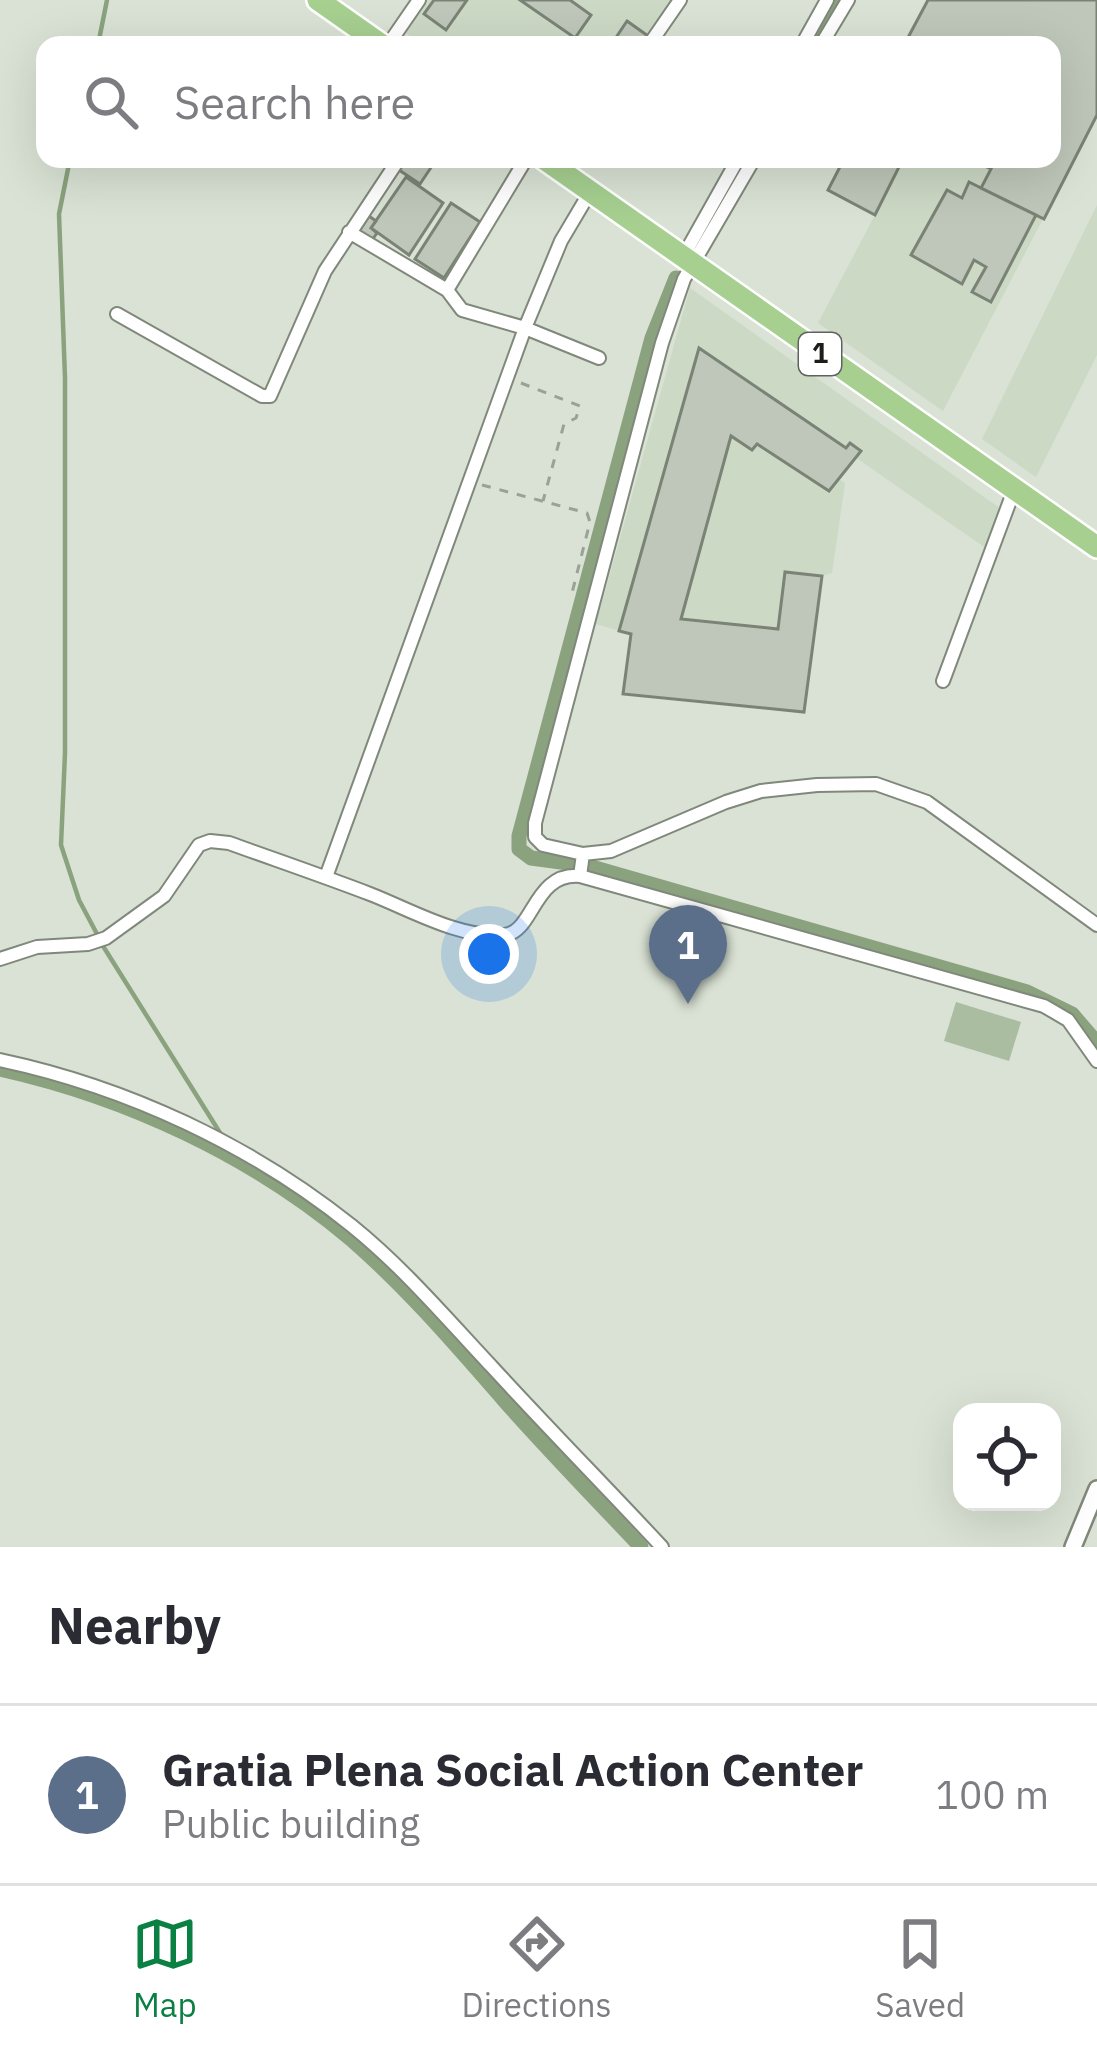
<!DOCTYPE html>
<html lang="en">
<head>
<meta charset="utf-8">
<style>
  body { margin:0; font-family:"IBM Plex Sans",sans-serif; background:#f7f7f7; color:#2b2b33 }
  .controls { position:absolute; right:36px; bottom:36px; display:grid; overflow:hidden; border-radius:24px; box-shadow:0 12px 48px #0002 }
  .controls button { width:108px; height:108px; display:grid; place-items:center; padding:0; border:0; border-bottom:3px solid #e1e1e2; background:#fff; color:#2b2b33; font:60px sans-serif }
  .you { position:absolute; left:489px; top:954px; width:42px; height:42px; margin:-30px; border:9px solid #fff; border-radius:50%; background:#1a73e8; box-shadow:0 0 0 18px #1a73e833 }
  .badge { display:grid; place-items:center; width:78px; height:78px; border-radius:50%; background:#0b8043; color:#fff; font-size:39px; font-weight:700 }
  .pin { position:absolute; translate:-50% -99px; filter:drop-shadow(0 3px 6px #0008) }
  .pin::after { content:''; position:absolute; top:63px; width:42px; height:36px; background:inherit; clip-path:polygon(0 0,100% 0,50% 100%) }
  .list { margin:0; padding:0; list-style:none }
  h2 { display:flex; justify-content:space-between; align-items:center; height:156px; margin:0; padding:0 48px; font-size:51px }
  h2 small { font-size:39px; font-weight:400; color:#7c7c81 }
  .list li { display:grid; grid-template-columns:78px 1fr auto; gap:36px; align-items:center; box-sizing:border-box; height:180px; padding:0 48px; border-top:3px solid #e1e1e2 }
  .list b { display:block; font-size:45px; white-space:nowrap }
  .list p { margin:0; font-size:39px; white-space:nowrap; color:#7c7c81 }
  .list em { font-size:39px; font-style:normal; color:#7c7c81 }
  .icon { flex:none; width:66px; height:66px; fill:none; stroke:currentColor; stroke-width:2; stroke-linecap:round; stroke-linejoin:round }
  .map { position:relative; flex:none; width:1097px; height:1547px; overflow:hidden }
  .search { position:absolute; background:#fff; box-shadow:0 12px 48px #0002; left:36px; right:36px; top:36px; height:132px; display:flex; align-items:center; gap:30px; box-sizing:border-box; padding:0 42px; border-radius:24px; color:#7c7c81; font-size:45px }
  .sheet { height:336px; background:#fff }
  nav { display:flex; justify-content:space-around; align-items:center; box-sizing:border-box; height:168px; border-top:3px solid #e1e1e2; background:#fff; font-size:33px; color:#7c7c81 }
  nav a { display:grid; justify-items:center; gap:6px }
  nav .on { color:#0b8043 }
  .map>svg:first-child { display:block }
  .built { fill:#ccd9c5 }
  .green { fill:#aabda1 }
  .lines { fill:none; stroke-linecap:round; stroke-linejoin:round }
  .stream { stroke:#8aa27e; stroke-width:4.5 }
  .canal { stroke:#8aa27e; stroke-width:15 }
  .building { fill:#bec7b9; stroke:#7a8376; stroke-width:3 }
  .minor-casing { stroke:#80887b; stroke-width:16 }
  .tertiary-casing { stroke:#80887b; stroke-width:20 }
  .trunk-casing { stroke:#fff; stroke-width:26 }
  .path { stroke:#9aa196; stroke-width:3; stroke-dasharray:9 9; stroke-linecap:butt }
  .minor { stroke:#fff; stroke-width:12 }
  .tertiary { stroke:#fff; stroke-width:15 }
  .trunk { stroke:#a6cf90; stroke-width:21 }
  .labels { text-anchor:middle; stroke-width:9; stroke-linejoin:round; paint-order:stroke }
  .shield { fill:#fff; stroke:#5f625e; stroke-width:3 }
  .shield-label { font-size:27px; font-weight:bold; fill:#1b1e19 }
</style>
</head>
<body>
<div class="map">
<svg width="1097" height="1547" viewBox="0 0 1097 1547">
  <rect width="100%" height="100%" fill="#d9e2d4"/>
  <!-- built -->
  <path class="built" d="M 424,0 L 674,0 L 644,45 L 422,45 L 403,31 Z
    M 1097,0 L 1097,115 L 943,411 L 818,323 L 875,215 L 828,190 L 844,159 L 1052,159 L 1052,45 Z
    M 1097,205 L 1097,355 L 1036,477 L 982,439 Z
    M 690,288 L 1001,509 L 987,549 L 855,457 L 839,479 L 845,483 L 832,573 L 822,576 L 804,712 L 623,694 L 630,634 L 596,624 Z"/>
  <!-- green -->
  <path class="green" d="M 956,1002 L 1021,1022 L 1009,1061 L 944,1041 Z"/>
  <g class="lines">
    <!-- stream -->
    <path class="stream" d="M 98,45 L 107,0
      M 70,159 L 59,214 L 65,378 L 65,753 L 61,845 L 79,900 L 97,934
      M 103,946 L 222,1136"/>
    <!-- canal -->
    <path class="canal" d="M 811,45 L 837,0
      M 699,241 L 746,159
      M 576,864 L 531,858 L 519,849 L 519,836 L 652,338 L 676,278
      M 588,866 L 1027,992 L 1072,1014 L 1097,1043
      M 0,1069 C 126,1097 253,1156 352,1240 C 408,1289 455,1344 503,1399 C 548,1450 595,1498 641,1547"/>
  </g>
  <!-- building -->
  <path class="building" d="M 434,0 L 467,0 L 446,30 L 424,14 Z
    M 520,0 L 570,0 L 591,15 L 575,38 Z
    M 928,0 L 1097,0 L 1097,115 L 1044,219 L 981,188 L 991,169 L 970,159 L 1052,159 L 1052,45 L 904,45 Z
    M 627,21 L 648,36 L 642,45 L 611,45 Z
    M 406,159 L 422,159 L 432,166 L 420,184 L 399,170 Z
    M 844,159 L 903,159 L 875,215 L 828,190 Z
    M 406,177 L 443,203 L 409,255 L 371,228 Z
    M 969,182 L 1036,215 L 991,302 L 972,292 L 986,267 L 974,260 L 962,284 L 911,255 L 947,190 L 962,198 Z
    M 451,203 L 480,222 L 444,278 L 415,259 Z
    M 369,216 L 376,221 L 371,228 L 377,233 L 372,240 L 359,231 Z
    M 699,348 L 846,448 L 850,443 L 861,451 L 829,491 L 757,444 L 752,450 L 731,436 L 681,619 L 778,629 L 785,572 L 822,576 L 804,712 L 623,694 L 631,634 L 619,631 Z"/>
  <g class="lines">
    <!-- minor casing -->
    <g class="minor-casing">
      <path id="minor" d="M 388,45 L 419,0
        M 649,45 L 680,0
        M 802,45 L 827,0
        M 821,45 L 848,0
        M 754,159 L 684,279 L 662,343 L 535,823 L 535,837 L 543,845 L 583,854 L 580,876 L 1044,1006 L 1068,1020 L 1097,1061
        M 349,232 L 447,290 L 462,310 L 525,328 L 599,358
        M 683,257 L 738,159
        M 447,290 L 526,159
        M 117,314 L 262,396 L 270,396 L 325,271 L 399,159
        M 943,681 L 1014,490
        M 583,854 L 611,851 L 726,802 L 761,791 L 817,785 L 876,784 L 927,802 L 1097,925
        M 326,877 L 525,328 L 561,241 L 590,192
        M 0,959 L 37,947 L 88,944 L 106,938 L 164,896 L 199,845 L 210,841 L 229,843 C 276,860 323,876 370,894 C 409,909 460,939 504,935 C 534,933 533,872 580,876
        M 0,1060 C 127,1087 251,1145 352,1226 C 404,1268 447,1319 493,1368 C 549,1429 606,1487 662,1547"/>
    </g>
    <!-- tertiary casing -->
    <g class="tertiary-casing">
      <path id="tertiary" d="M 1073,1547 L 1097,1489"/>
    </g>
    <!-- trunk casing -->
    <g class="trunk-casing">
      <path id="trunk" d="M 318,0 L 382,45
        M 544,159 L 1097,547"/>
    </g>
    <!-- path -->
    <path class="path" d="M 521,383 L 580,406 L 576,418 L 564,424 L 543,501
      M 482,485 L 587,513 L 590,522 L 572,593"/>
    <!-- minor -->
    <use href="#minor" class="minor"/>
    <!-- tertiary -->
    <use href="#tertiary" class="tertiary"/>
    <!-- trunk -->
    <use href="#trunk" class="trunk"/>
  </g>
  <g class="labels">
    <!-- shield labels -->
    <rect class="shield" x="799" y="333" width="42" height="42" rx="9"/>
    <g class="shield-label">
      <text x="820" y="363">1</text>
    </g>
  </g>
</svg>
<div class="controls">
<button><svg class="icon" aria-label="locate" viewBox="0 0 24 24"><circle cx="12" cy="12" r="6"/><path d="M12 2v4M12 18v4M2 12h4M18 12h4"/></svg></button>
</div>
<div class="you"></div>
<div class="pin badge" style="left:688px;top:1004px;background:#5c6f8a">1</div>
<div class="search"><svg class="icon" aria-label="search" viewBox="0 0 24 24"><circle cx="10" cy="10" r="6"/><path d="M15 15l6 6"/></svg>Search here</div>
</div>
<section class="sheet">
<h2>Nearby<small></small></h2>
<ul class="list">
<li><span class="badge" style="background:#5c6f8a">1</span><div><b>Gratia Plena Social Action Center</b><p>Public building</p></div><em>100 m</em></li>
</ul>
</section>
<nav>
<a class="on"><svg class="icon" aria-label="map" viewBox="0 0 24 24"><path d="M3 6l6-2 6 2 6-2v14l-6 2-6-2-6 2zM9 4v14M15 6v14"/></svg>Map</a>
<a><svg class="icon" aria-label="directions" viewBox="0 0 24 24"><path d="M12 3l9 9-9 9-9-9zM9 14v-3h6M13 9l2 2-2 2"/></svg>Directions</a>
<a><svg class="icon" aria-label="saved" viewBox="0 0 24 24"><path d="M7 4h10v16l-5-4-5 4z"/></svg>Saved</a>
</nav>
</body>
</html>
